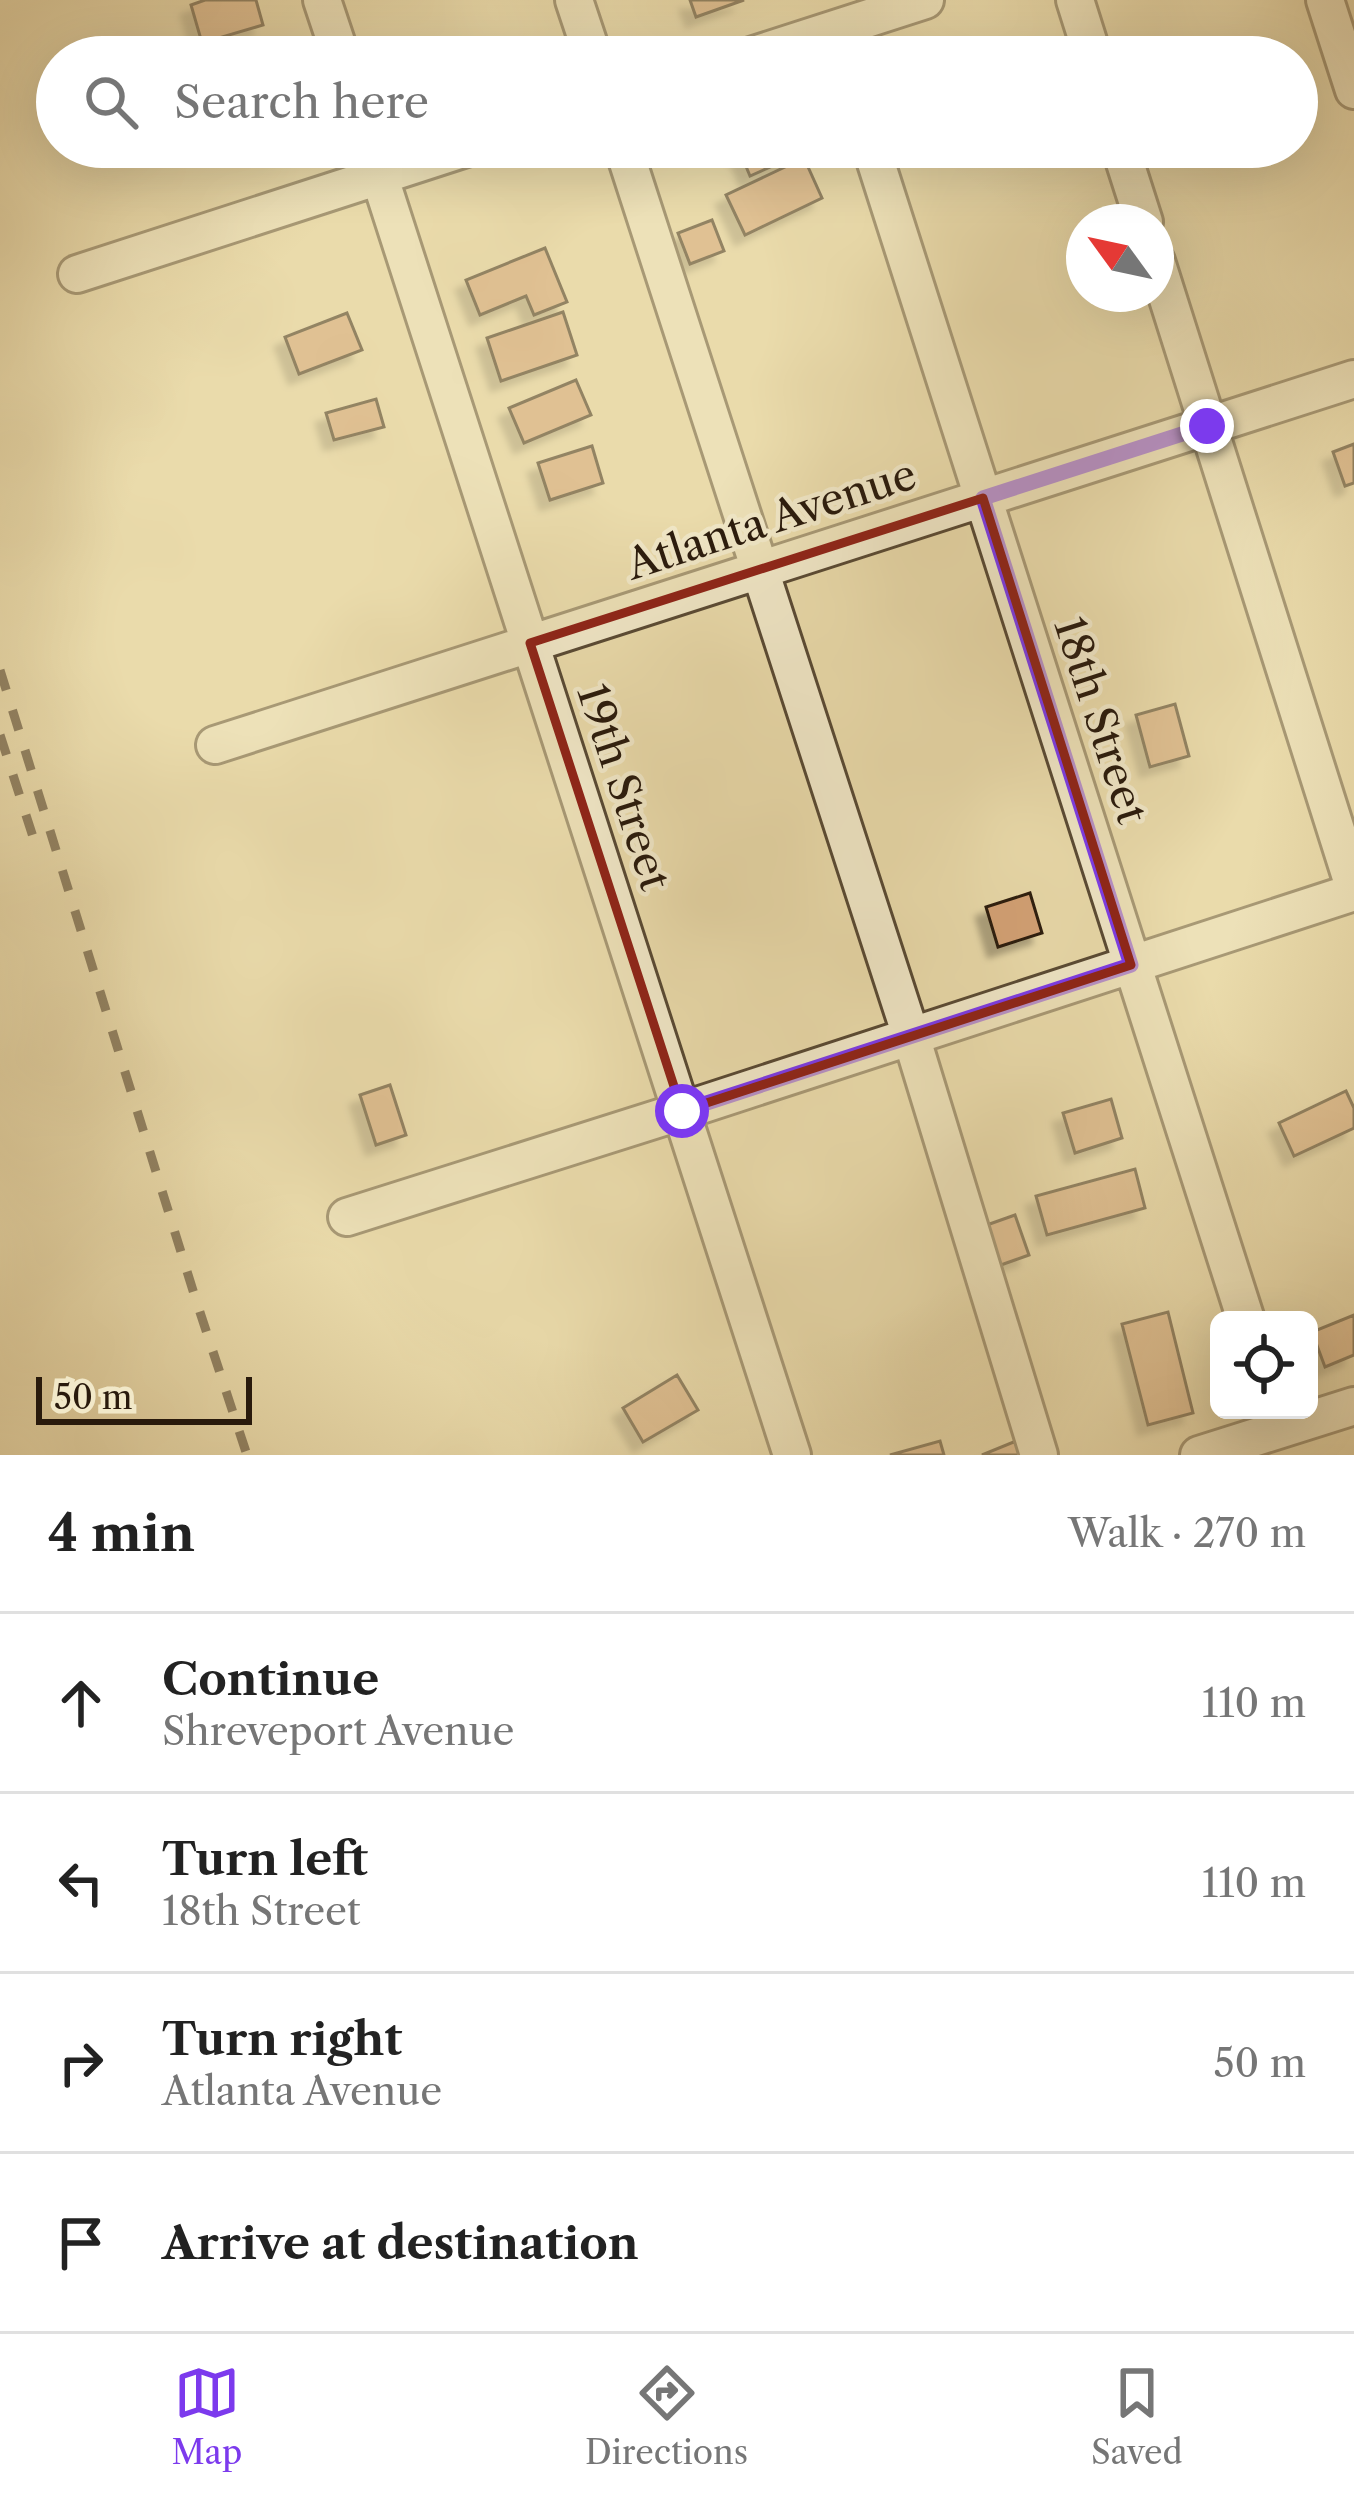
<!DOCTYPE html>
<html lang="en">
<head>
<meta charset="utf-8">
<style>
  body { margin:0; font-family:"Libre Caslon Text",serif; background:#f2f2f2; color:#222 }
  .controls { position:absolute; right:36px; bottom:36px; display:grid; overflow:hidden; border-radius:18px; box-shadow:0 12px 48px #0002 }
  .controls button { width:108px; height:108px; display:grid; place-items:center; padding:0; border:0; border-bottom:3px solid #e0e0e0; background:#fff; color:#222; font:60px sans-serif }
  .compass { position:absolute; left:1066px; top:204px; width:108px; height:108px; border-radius:50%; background:#fff; box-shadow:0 12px 48px #0002; rotate:303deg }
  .scale { position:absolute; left:36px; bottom:30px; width:216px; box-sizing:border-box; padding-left:12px; border:6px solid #291a0c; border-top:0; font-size:33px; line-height:42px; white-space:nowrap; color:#291a0c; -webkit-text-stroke:9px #f1e8c8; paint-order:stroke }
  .stop { position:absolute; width:36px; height:36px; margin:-27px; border:9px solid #7c3aed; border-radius:50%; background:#fff }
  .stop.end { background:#7c3aed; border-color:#fff; box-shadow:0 3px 12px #0008 }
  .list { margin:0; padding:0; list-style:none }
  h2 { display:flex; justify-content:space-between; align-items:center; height:156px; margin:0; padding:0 48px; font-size:51px }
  h2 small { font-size:39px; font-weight:400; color:#767676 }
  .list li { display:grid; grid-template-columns:78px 1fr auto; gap:36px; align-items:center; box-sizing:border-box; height:180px; padding:0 48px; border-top:3px solid #e0e0e0 }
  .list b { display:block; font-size:45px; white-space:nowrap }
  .list p { margin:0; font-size:39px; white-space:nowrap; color:#767676 }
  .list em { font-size:39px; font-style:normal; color:#767676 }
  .icon { flex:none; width:66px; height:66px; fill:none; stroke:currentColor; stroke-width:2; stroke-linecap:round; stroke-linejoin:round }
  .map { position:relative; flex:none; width:1354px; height:1455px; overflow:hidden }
  .search { position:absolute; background:#fff; box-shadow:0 12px 48px #0002; left:36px; right:36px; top:36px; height:132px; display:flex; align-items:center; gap:30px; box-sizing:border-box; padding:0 42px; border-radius:66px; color:#767676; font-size:45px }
  .sheet { height:876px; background:#fff }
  nav { display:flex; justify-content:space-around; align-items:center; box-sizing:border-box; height:168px; border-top:3px solid #e0e0e0; background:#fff; font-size:33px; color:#767676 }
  nav a { display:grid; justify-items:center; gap:6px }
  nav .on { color:#7c3aed }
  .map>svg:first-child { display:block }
  .building { fill:#d4a276; stroke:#291a0c; stroke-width:3; filter:url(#shadow) }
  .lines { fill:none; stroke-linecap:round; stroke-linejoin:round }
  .minor-casing { stroke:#594a34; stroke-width:42 }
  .minor { stroke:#f1e8c8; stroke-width:36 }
  .rail { stroke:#291a0c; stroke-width:9; stroke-dasharray:21 21; stroke-linecap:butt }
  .route { stroke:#7c3aed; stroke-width:15 }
  .marked { fill:none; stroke:#8f2418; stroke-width:9; stroke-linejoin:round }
  .labels { text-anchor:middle; stroke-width:9; stroke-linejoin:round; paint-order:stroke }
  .street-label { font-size:42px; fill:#291a0c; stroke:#f1e8c8 }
</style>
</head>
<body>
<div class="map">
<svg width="1354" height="1455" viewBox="0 0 1354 1455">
  <defs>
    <filter id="shadow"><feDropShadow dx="-10" dy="10" stdDeviation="3" flood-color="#0004"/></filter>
  </defs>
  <rect width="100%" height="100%" fill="#eadbab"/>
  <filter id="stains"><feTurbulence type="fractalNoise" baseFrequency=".00167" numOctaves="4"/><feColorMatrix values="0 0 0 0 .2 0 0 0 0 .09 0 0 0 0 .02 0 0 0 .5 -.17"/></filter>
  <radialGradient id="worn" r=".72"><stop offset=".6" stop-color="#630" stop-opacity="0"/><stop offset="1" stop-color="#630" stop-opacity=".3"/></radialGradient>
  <!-- building -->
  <path class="building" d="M 205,0 L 256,0 L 263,25 L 202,43 L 191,5 Z
    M 690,0 L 744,0 L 696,17 Z
    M 738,147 L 793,147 L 797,155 L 750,176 Z
    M 804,158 L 822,198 L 745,235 L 726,195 Z
    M 712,220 L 724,251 L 690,264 L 678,233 Z
    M 545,248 L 567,302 L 534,315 L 526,296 L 480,315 L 466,280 Z
    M 563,312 L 577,355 L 501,381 L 487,338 Z
    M 347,313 L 362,350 L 299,374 L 285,337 Z
    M 576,380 L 591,415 L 524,443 L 509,408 Z
    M 376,399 L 384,427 L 334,440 L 326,413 Z
    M 1354,444 L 1354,483 L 1345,486 L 1333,452 Z
    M 592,446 L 603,483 L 550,500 L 538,463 Z
    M 1175,704 L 1189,756 L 1150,767 L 1136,715 Z
    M 1030,893 L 1042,933 L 998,947 L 986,907 Z
    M 390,1085 L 406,1135 L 376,1145 L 360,1095 Z
    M 1346,1091 L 1354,1108 L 1354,1128 L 1294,1156 L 1279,1123 Z
    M 1111,1099 L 1122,1138 L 1075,1153 L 1063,1113 Z
    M 1135,1169 L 1145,1208 L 1047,1235 L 1036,1196 Z
    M 1015,1215 L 1029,1255 L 998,1266 L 984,1226 Z
    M 1168,1312 L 1193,1413 L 1148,1425 L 1122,1324 Z
    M 1354,1315 L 1354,1355 L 1325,1367 L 1312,1332 Z
    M 677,1375 L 698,1410 L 643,1442 L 623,1408 Z
    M 940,1441 L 944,1455 L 890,1455 Z
    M 1016,1441 L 1021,1455 L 982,1455 Z"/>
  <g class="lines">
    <!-- minor casing -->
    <g class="minor-casing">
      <path id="minor" d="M 322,0 L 341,57
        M 574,0 L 593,57
        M 1075,0 L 1093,57
        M 1325,0 L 1354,90
        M 748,57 L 925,0
        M 370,147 L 792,1455
        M 623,147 L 911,1036 L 1039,1455
        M 871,147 L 1246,1320
        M 1120,147 L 1144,222
        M 1156,261 L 1354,887
        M 77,274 L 469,147
        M 215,745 L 1354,379
        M 347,1217 L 682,1111 L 1354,892
        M 1199,1455 L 1354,1406"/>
    </g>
    <!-- minor -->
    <use href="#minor" class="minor"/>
    <!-- rail -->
    <path class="rail" d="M 0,670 L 195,1297 L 247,1455
      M 0,735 L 35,843"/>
  </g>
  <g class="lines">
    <!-- route -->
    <path class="route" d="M 682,1111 L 1131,965 L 983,498 L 1207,426"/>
  </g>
  <!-- marked area -->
  <path d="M0 0H1354V1455H0ZM 983,498 L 1131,965 L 682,1111 L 530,643 Z" fill="#eadbab" fill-opacity=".55" fill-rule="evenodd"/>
  <path class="marked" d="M 983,498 L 1131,965 L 682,1111 L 530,643 Z"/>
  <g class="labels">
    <!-- street labels -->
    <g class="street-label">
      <text transform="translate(771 519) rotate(-18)" y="15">Atlanta Avenue</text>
      <text transform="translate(1101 720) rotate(72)" y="15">18th Street</text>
      <text transform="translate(624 787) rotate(72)" y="15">19th Street</text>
    </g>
  </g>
  <rect width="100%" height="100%" filter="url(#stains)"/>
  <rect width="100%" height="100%" fill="url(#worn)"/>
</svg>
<div class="controls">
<button><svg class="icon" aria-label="locate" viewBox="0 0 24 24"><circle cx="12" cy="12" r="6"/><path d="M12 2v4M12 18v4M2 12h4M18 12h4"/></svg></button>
</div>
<svg class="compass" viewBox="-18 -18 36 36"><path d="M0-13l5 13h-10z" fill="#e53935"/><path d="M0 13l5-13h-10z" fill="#767676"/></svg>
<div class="scale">50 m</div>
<div class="stop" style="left:682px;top:1111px"></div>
<div class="stop end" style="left:1207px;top:426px"></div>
<div class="search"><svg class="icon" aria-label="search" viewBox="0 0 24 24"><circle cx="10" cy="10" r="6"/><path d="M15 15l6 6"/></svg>Search here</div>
</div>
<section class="sheet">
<h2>4 min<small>Walk · 270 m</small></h2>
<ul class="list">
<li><svg class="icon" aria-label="ahead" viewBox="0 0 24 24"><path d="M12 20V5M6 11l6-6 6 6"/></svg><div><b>Continue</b><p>Shreveport Avenue</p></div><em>110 m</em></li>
<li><svg class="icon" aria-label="left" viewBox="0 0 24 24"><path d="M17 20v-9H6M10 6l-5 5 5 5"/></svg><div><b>Turn left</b><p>18th Street</p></div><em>110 m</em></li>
<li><svg class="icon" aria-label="right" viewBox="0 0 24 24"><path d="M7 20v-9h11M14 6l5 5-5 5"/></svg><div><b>Turn right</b><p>Atlanta Avenue</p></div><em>50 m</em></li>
<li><svg class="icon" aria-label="arrive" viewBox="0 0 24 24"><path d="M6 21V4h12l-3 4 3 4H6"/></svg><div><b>Arrive at destination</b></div></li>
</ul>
</section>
<nav>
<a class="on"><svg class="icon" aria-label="map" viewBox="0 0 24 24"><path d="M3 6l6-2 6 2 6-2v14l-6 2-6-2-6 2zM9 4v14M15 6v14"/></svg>Map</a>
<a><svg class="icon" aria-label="directions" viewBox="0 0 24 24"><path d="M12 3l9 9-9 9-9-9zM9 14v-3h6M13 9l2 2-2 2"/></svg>Directions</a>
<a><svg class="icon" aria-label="saved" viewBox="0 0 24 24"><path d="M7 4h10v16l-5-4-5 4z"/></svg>Saved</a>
</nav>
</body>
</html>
